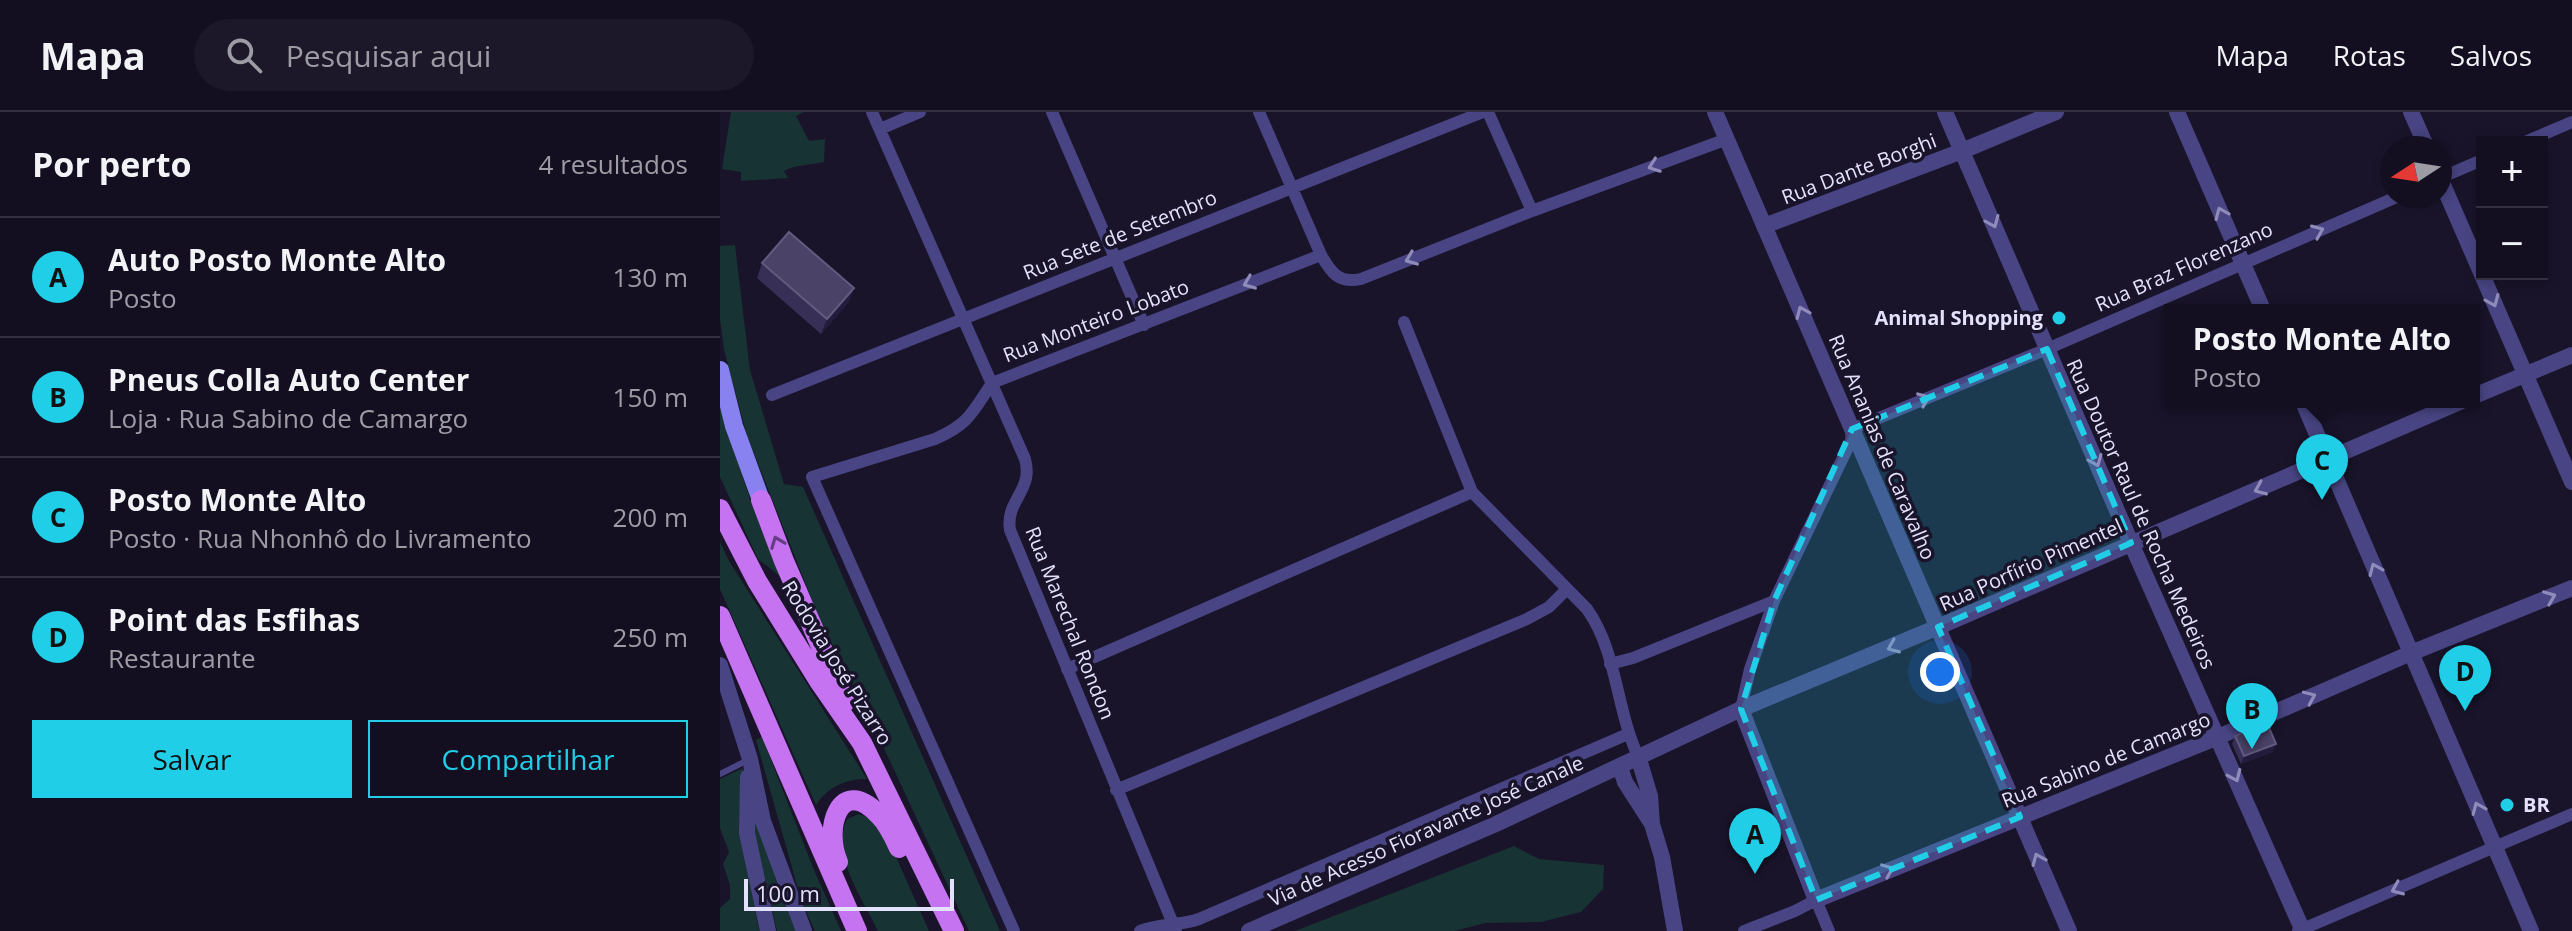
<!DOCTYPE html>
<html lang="pt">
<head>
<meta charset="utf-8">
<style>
  body { margin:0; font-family:"Open Sans",sans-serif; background:#1c1829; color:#f1f3f6 }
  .controls { position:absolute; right:24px; top:24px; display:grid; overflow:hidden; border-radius:0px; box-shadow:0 4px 12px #0003 }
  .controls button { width:72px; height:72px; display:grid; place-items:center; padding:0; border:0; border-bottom:2px solid #322f3e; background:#130f20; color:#f1f3f6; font:40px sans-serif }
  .compass { position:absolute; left:1660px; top:24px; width:72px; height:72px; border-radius:50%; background:#130f20; box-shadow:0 4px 12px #0003; rotate:258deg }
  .scale { position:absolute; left:24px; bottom:20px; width:210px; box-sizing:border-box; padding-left:8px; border:4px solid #e4e1fc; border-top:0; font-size:22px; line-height:28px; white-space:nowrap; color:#e4e1fc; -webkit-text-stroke:6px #19142a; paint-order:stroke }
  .you { position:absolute; left:1220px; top:560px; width:28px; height:28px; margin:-20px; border:6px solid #fff; border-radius:50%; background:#1a73e8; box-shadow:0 0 0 12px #1a73e833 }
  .badge { display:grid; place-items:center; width:52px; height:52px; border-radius:50%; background:#21cee7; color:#111; font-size:26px; font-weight:700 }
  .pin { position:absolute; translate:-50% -66px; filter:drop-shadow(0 2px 4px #0008) }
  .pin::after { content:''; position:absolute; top:42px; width:28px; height:24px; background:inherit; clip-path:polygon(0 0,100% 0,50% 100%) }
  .popup { position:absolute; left:1444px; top:192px; width:316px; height:104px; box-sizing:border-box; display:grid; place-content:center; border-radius:0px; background:#130f20; filter:drop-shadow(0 2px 6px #0005); font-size:26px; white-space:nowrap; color:#9d9ca5 }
  .popup b { font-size:30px; color:#f1f3f6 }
  .popup::after { content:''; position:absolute; left:50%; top:100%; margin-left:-16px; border:16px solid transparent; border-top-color:#130f20 }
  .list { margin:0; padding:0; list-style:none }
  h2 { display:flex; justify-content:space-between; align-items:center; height:104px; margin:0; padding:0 32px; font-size:34px }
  h2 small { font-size:26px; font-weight:400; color:#9d9ca5 }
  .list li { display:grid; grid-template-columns:52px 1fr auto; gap:24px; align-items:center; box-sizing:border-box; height:120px; padding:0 32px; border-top:2px solid #322f3e }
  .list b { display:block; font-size:30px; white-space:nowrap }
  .list p { margin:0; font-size:26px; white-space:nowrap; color:#9d9ca5 }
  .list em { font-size:26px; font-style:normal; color:#9d9ca5 }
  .actions { display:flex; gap:16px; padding:24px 32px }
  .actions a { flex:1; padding:18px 0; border:2px solid #21cee7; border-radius:0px; text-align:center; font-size:28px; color:#21cee7 }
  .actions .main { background:#21cee7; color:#111 }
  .icon { flex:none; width:44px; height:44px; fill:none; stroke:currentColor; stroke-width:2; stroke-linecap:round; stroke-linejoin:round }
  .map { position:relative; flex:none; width:1852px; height:819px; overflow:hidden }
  header { display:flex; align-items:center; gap:48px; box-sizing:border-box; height:112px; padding:0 40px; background:#130f20; border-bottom:2px solid #322f3e }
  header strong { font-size:38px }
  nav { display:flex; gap:44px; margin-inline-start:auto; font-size:28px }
  .search { width:560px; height:72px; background:#1c1829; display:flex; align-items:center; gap:20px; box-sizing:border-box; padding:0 28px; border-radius:44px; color:#9d9ca5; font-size:30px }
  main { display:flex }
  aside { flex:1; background:#130f20 }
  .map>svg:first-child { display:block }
  .green { fill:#183333 }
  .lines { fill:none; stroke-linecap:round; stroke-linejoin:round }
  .service { stroke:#494584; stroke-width:6 }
  .minor { stroke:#494584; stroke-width:12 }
  .tertiary { stroke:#494584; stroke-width:16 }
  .secondary { stroke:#8882f1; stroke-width:18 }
  .primary { stroke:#c573f0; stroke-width:20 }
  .wall { fill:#382f56 }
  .shaded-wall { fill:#241c3d }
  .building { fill:#4a4267; stroke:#625b7f; stroke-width:2 }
  .oneway { stroke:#8f8bba }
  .oneway2 { stroke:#663f83 }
  .marked { fill:#21cee7; fill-opacity:0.2; stroke:#21cee7; stroke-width:6; stroke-dasharray:16 10; stroke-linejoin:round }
  .poi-dot { fill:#21cee7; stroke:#19142a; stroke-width:3 }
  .labels { text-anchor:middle; stroke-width:7; stroke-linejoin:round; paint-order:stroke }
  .street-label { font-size:20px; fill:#e4e1fc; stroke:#19142a }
  .poi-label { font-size:20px; font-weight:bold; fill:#e4e1fc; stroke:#19142a; text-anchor:end }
</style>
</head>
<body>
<header>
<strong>Mapa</strong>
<div class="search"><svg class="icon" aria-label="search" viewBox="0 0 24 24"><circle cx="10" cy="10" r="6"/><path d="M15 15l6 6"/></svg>Pesquisar aqui</div>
<nav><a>Mapa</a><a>Rotas</a><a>Salvos</a></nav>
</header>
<main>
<aside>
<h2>Por perto<small>4 resultados</small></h2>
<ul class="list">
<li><span class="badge">A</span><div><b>Auto Posto Monte Alto</b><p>Posto</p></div><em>130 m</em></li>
<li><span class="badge">B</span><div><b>Pneus Colla Auto Center</b><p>Loja · Rua Sabino de Camargo</p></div><em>150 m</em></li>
<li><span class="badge">C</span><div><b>Posto Monte Alto</b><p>Posto · Rua Nhonhô do Livramento</p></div><em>200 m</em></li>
<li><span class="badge">D</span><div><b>Point das Esfihas</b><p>Restaurante</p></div><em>250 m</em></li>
</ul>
<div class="actions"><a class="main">Salvar</a><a>Compartilhar</a></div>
</aside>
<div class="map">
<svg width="1852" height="819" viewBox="0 0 1852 819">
  <rect width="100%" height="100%" fill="#19142a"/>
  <!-- green -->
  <path class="green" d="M 11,0 L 84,0 L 76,4 L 89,29 L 105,27 L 104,50 C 91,53 74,53 64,59 L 68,66 L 21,69 L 21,60 L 2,57 Z
    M 15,133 L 30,258 L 64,372 L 83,375 L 280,819 L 249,819 L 149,604 L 100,508 L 27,324 L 4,238 L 0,207 L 0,134 Z
    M 0,296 L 31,390 L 60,464 L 38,447 L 0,365 Z
    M 0,430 L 9,449 L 147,667 C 125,667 108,675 96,693 L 0,477 Z
    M 42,625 L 94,758 L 121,819 L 95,819 L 82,791 L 36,628 Z
    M 23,656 L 19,714 L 39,819 L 0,819 L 0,796 L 10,787 L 10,773 L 3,752 L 9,740 L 0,716 L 0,667 Z
    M 32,699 L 79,819 L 57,819 L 34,722 Z
    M 139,702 L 155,708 L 168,727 L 209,819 L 158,819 C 143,787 110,743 127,707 Z
    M 794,734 L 819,747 L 884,753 L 883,777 L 861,800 L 821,810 L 765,811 L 735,819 L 575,819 Z"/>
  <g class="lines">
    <!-- service -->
    <path class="service" d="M 0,662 L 30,647"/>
    <!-- minor -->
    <path class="minor" d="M 152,0 L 305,347 C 314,379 285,388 290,418 L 456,819
      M 332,0 L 424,213
      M 539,0 L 601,143 C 611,160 618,172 641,167 L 812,99 L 1007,27
      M 768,0 L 812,99
      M 160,17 L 200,0
      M 1805,30 L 1852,10
      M 1720,66 L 1762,48
      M 684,210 L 752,380 L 867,497 C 897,539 896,597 918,644
      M 52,283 L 763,0
      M 890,552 L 913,546 L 1054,489
      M 347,557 L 752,380
      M 1021,597 L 1030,557 L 1054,489 L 1131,329 L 1132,317 L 1327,237 L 1679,84
      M 396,678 L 807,507 L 829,495 L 847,477
      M 294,819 L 92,365 L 215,327 C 249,312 252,301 272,271 L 601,143
      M 420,819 C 440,811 460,814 479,807 L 908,622
      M 1024,819 L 1075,799 L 1096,788 L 1109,819
      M 1578,819 L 1852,702"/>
    <!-- tertiary -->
    <path class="tertiary" d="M 995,0 L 1349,819
      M 1225,0 L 1411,431 L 1583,819
      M 1457,0 L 1543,198
      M 1691,0 L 1707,36
      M 1720,66 L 1852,370
      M 1044,114 L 1242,39 L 1336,0
      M 1754,284 L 1852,243
      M 1583,290 L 1811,819
      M 0,553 L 30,647 L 43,709 L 84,819
      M 1021,597 L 1096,788 L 1498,625 L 1691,541 L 1852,476
      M 918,644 L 930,684 L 932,712 L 942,745 L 955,819
      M 900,655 L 905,670 L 932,712
      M 28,665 L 27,721 L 48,819
      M 529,819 L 776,712 L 1021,597 L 1218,515 L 1740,290"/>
    <!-- secondary -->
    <path class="secondary" d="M 0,258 L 14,314 L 41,388"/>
    <!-- primary -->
    <path class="primary" d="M 41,388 L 64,449 L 125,590
      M 0,397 L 37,469 L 99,569 L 142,631 L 234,819
      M 0,504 L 137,819
      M 118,750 C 103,716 120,662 159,703 C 168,712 174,725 179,736"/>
  </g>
  <!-- wall -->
  <path class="wall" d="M 42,151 L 134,176 L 128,191 L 101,222 L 37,166 Z
    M 1515,624 L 1553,640 L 1521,652 L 1512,632 Z"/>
  <!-- shaded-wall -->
  <path class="shaded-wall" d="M 134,176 L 128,191 L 101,222 L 107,207 Z
    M 1556,632 L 1553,640 L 1521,652 L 1524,644 Z"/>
  <!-- building -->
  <path class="building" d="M 69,120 L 134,176 L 107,207 L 42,151 Z
    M 1547,611 L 1556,632 L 1524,644 L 1515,624 Z"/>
  <!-- one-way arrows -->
  <defs><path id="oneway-chevron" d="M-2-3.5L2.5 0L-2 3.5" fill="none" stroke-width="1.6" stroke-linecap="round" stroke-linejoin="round" transform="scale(2)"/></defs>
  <g class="oneway">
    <use href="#oneway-chevron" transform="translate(934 54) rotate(160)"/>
    <use href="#oneway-chevron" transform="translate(1501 101) rotate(-113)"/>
    <use href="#oneway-chevron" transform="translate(1273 110) rotate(67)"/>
    <use href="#oneway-chevron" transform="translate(1598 119) rotate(-23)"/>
    <use href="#oneway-chevron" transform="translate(691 147) rotate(158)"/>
    <use href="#oneway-chevron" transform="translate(529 171) rotate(158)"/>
    <use href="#oneway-chevron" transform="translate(1773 189) rotate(67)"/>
    <use href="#oneway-chevron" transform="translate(1082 200) rotate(-113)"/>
    <use href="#oneway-chevron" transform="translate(1204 287) rotate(-22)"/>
    <use href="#oneway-chevron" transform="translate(1376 349) rotate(67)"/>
    <use href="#oneway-chevron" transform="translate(1540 377) rotate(157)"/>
    <use href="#oneway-chevron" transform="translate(1655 457) rotate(-113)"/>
    <use href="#oneway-chevron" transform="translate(1830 485) rotate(-22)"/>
    <use href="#oneway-chevron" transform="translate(1173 535) rotate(157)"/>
    <use href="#oneway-chevron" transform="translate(1590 585) rotate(-24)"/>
    <use href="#oneway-chevron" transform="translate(1515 664) rotate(66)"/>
    <use href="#oneway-chevron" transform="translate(1758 696) rotate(-113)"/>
    <use href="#oneway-chevron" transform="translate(1318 747) rotate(-113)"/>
    <use href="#oneway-chevron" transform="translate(1168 758) rotate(-22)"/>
    <use href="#oneway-chevron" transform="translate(1677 777) rotate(157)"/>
  </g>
  <use class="oneway2" href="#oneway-chevron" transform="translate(57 430) rotate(-111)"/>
  <!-- marked area -->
  <path class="marked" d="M 1327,237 L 1411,431 L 1218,515 L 1300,705 L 1096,788 L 1021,597 L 1054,489 L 1132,317 Z"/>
  <!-- markers -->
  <g class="poi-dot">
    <circle cx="1339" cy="206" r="8"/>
    <circle cx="1787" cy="693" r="8"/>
  </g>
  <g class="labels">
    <!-- street labels -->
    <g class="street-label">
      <text transform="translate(1139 57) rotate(-21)" y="7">Rua Dante Borghi</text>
      <text transform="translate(400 123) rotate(-22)" y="7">Rua Sete de Setembro</text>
      <text transform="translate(1464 155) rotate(-24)" y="7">Rua Braz Florenzano</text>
      <text transform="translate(376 209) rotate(-21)" y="7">Rua Monteiro Lobato</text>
      <text transform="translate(1162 335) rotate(67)" y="7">Rua Ananias de Caravalho</text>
      <text transform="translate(1421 402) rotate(66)" y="7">Rua Doutor Raul de Rocha Medeiros</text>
      <text transform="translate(1311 453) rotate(-24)" y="7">Rua Porfírio Pimentel</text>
      <text transform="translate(350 511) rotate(68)" y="7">Rua Marechal Rondon</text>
      <text transform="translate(117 551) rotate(58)" y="7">Rodovia José Pizarro</text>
      <text transform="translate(1386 648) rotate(-22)" y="7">Rua Sabino de Camargo</text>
      <text transform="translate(706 719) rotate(-24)" y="7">Via de Acesso Fioravante José Canale</text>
    </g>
    <!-- poi labels -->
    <g class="poi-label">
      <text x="1323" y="213">Animal Shopping</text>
      <text x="1803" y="700" text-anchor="start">BR</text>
    </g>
  </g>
</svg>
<div class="controls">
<button>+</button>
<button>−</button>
</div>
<svg class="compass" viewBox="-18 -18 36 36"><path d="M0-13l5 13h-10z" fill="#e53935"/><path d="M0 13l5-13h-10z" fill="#9d9ca5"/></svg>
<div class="scale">100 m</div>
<div class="you"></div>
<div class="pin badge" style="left:1035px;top:762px">A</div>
<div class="pin badge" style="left:1532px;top:637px">B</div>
<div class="pin badge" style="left:1602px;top:388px">C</div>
<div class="popup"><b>Posto Monte Alto</b>Posto</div>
<div class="pin badge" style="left:1745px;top:599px">D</div>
</div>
</main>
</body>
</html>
